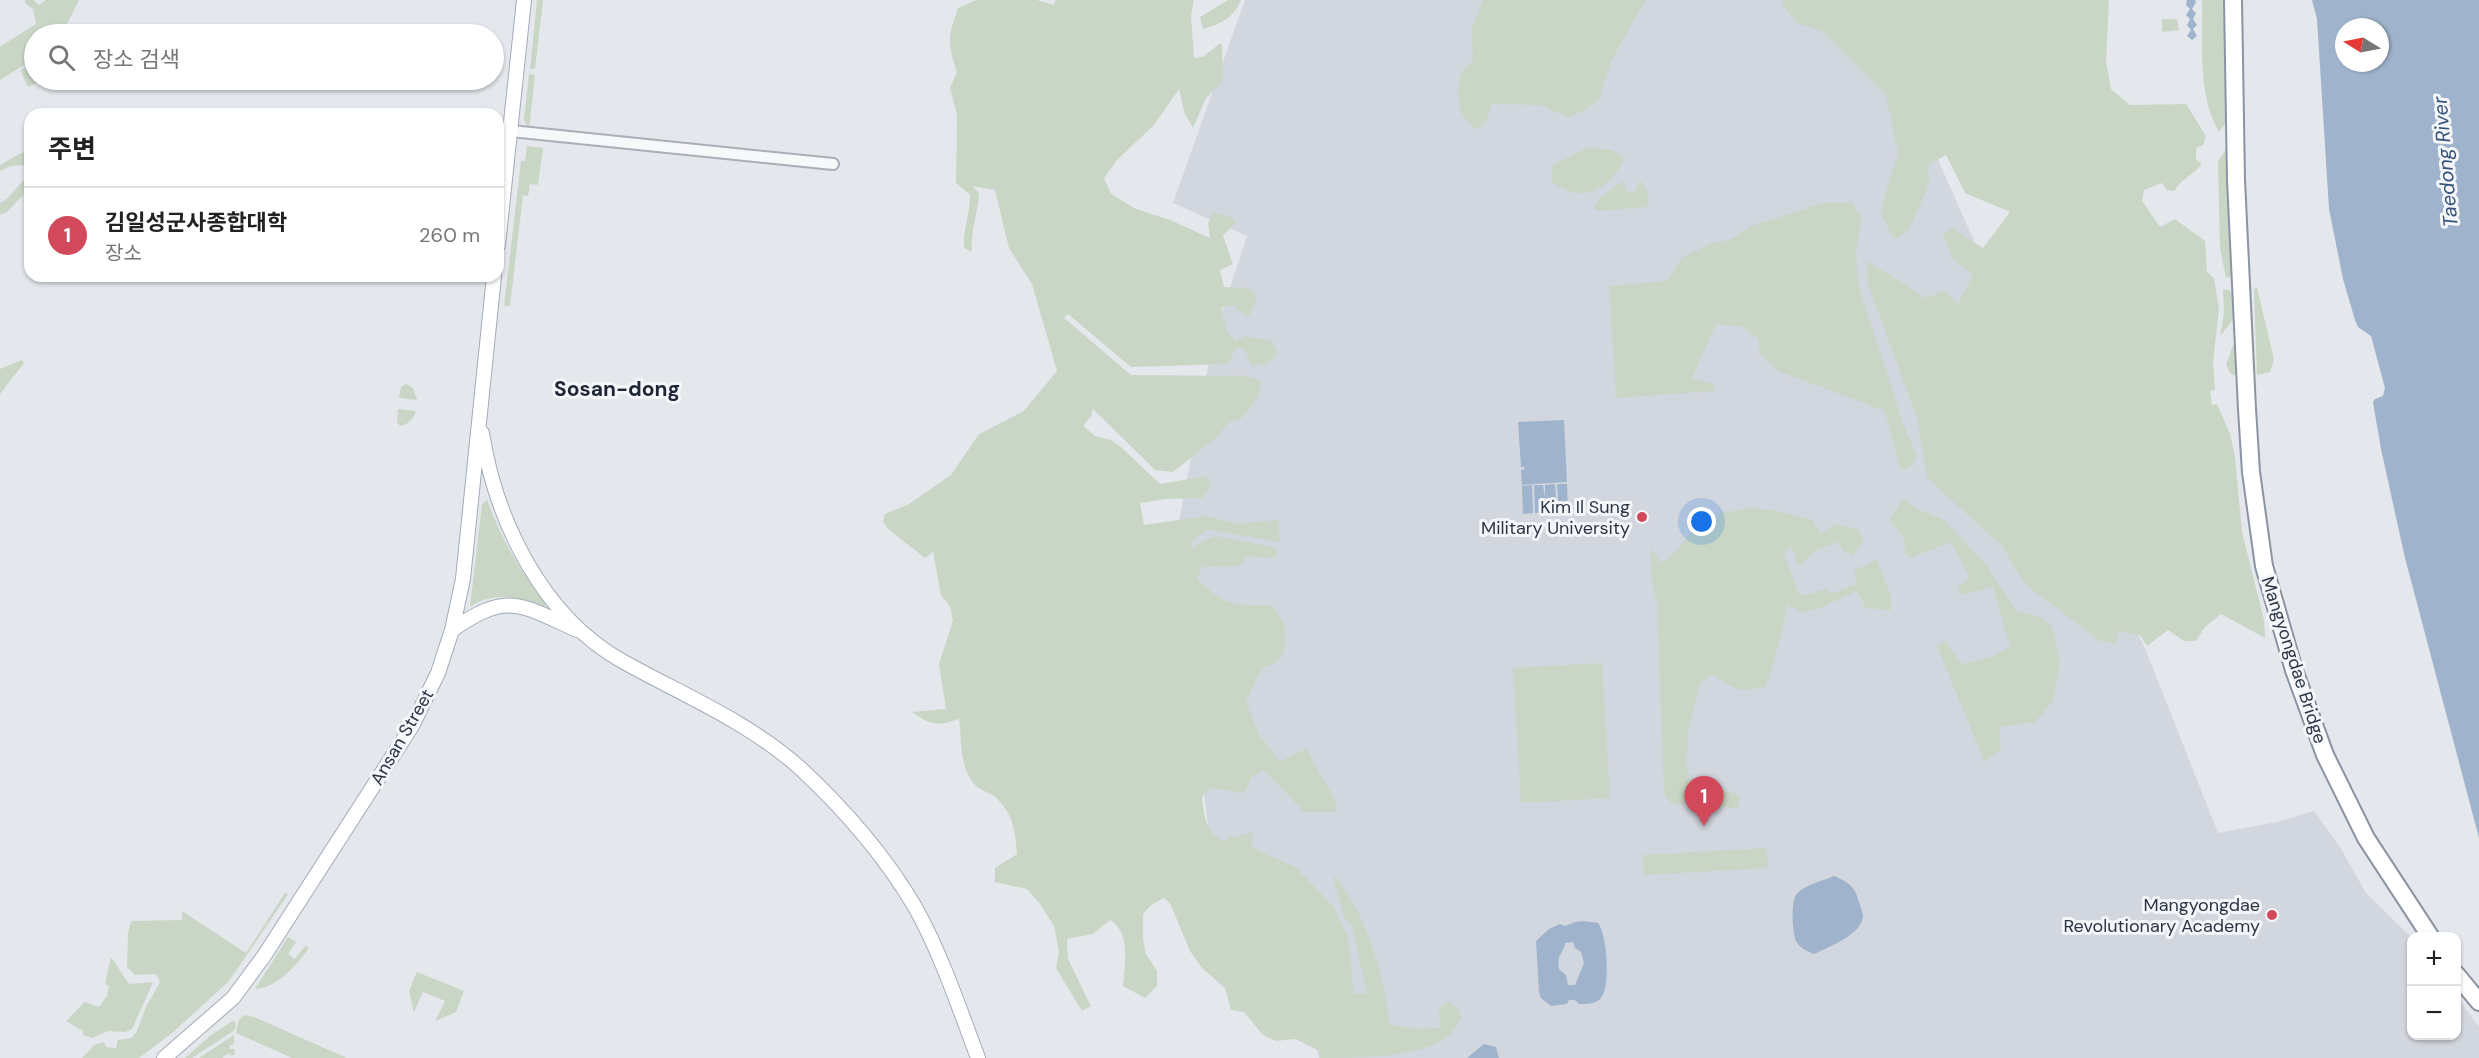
<!DOCTYPE html>
<html lang="ko">
<head>
<meta charset="utf-8">
<style>
  body { margin:0; font-family:"DM Sans","Noto Sans KR",sans-serif; background:#f2f2f2; color:#222 }
  .controls { position:absolute; right:18px; bottom:18px; display:grid; overflow:hidden; border-radius:12px; box-shadow:0 2px 4px #0004 }
  .controls button { width:54px; height:54px; display:grid; place-items:center; padding:0; border:0; border-bottom:2px solid #e0e0e0; background:#fff; color:#222; font:30px sans-serif }
  .compass { position:absolute; left:2335px; top:18px; width:54px; height:54px; border-radius:50%; background:#fff; box-shadow:0 2px 4px #0004; rotate:280deg }
  .you { position:absolute; left:1702px; top:522px; width:21px; height:21px; margin:-15px; border:4px solid #fff; border-radius:50%; background:#1a73e8; box-shadow:0 0 0 9px #1a73e833 }
  .badge { display:grid; place-items:center; width:39px; height:39px; border-radius:50%; background:#d1495b; color:#fff; font-size:20px; font-weight:700 }
  .pin { position:absolute; translate:-50% -50px; filter:drop-shadow(0 2px 3px #0008) }
  .pin::after { content:''; position:absolute; top:32px; width:21px; height:18px; background:inherit; clip-path:polygon(0 0,100% 0,50% 100%) }
  .list { margin:0; padding:0; list-style:none }
  h2 { display:flex; justify-content:space-between; align-items:center; height:78px; margin:0; padding:0 24px; font-size:26px }
  h2 small { font-size:20px; font-weight:400; color:#767676 }
  .list li { display:grid; grid-template-columns:39px 1fr auto; gap:18px; align-items:center; box-sizing:border-box; height:96px; padding:0 24px; border-top:2px solid #e0e0e0 }
  .list b { display:block; font-size:22px; white-space:nowrap }
  .list p { margin:0; font-size:20px; white-space:nowrap; color:#767676 }
  .list em { font-size:20px; font-style:normal; color:#767676 }
  .icon { flex:none; width:33px; height:33px; fill:none; stroke:currentColor; stroke-width:2; stroke-linecap:round; stroke-linejoin:round }
  .map { position:relative; flex:none; width:2479px; height:1058px; overflow:hidden }
  .search { position:absolute; background:#fff; box-shadow:0 2px 4px #0004; left:24px; top:24px; width:480px; height:66px; display:flex; align-items:center; gap:15px; box-sizing:border-box; padding:0 21px; border-radius:33px; color:#767676; font-size:22px }
  .panel { position:absolute; background:#fff; box-shadow:0 2px 4px #0004; left:24px; top:108px; width:480px; height:174px; border-radius:18px }
  .map>svg:first-child { display:block }
  .built { fill:#d2d6de }
  .green { fill:#c9d6c5 }
  .water { fill:#9fb4cc; fill-rule:evenodd }
  .lines { fill:none; stroke-linecap:round; stroke-linejoin:round }
  .minor-casing { stroke:#a9aeb7; stroke-width:14 }
  .major-casing { stroke:#a3abb8; stroke-width:16 }
  .highway-casing { stroke:#8b94a3; stroke-width:20 }
  .minor { stroke:#f7f8fa; stroke-width:10 }
  .major { stroke:#fff; stroke-width:14 }
  .highway { stroke:#fff; stroke-width:16 }
  .poi-dot { fill:#d1495b; stroke:#f4f6f9; stroke-width:2 }
  .labels { text-anchor:middle; stroke-width:6; stroke-linejoin:round; paint-order:stroke }
  .poi-label { font-size:18px; fill:#2b3445; stroke:#f4f6f9; text-anchor:end }
  .street-label { font-size:18px; fill:#2b3445; stroke:#f4f6f9 }
  .water-label { font-size:20px; font-style:italic; fill:#34527a; stroke:#f4f6f9 }
  .quarter-label { font-size:21px; font-weight:bold; fill:#1d2536; stroke:#f4f6f9 }
</style>
</head>
<body>
<div class="map">
<svg width="2479" height="1058" viewBox="0 0 2479 1058">
  <rect width="100%" height="100%" fill="#e4e7ec"/>
  <!-- built -->
  <path class="built" d="M 1245,0 L 1879,0 L 1906,88 L 1975,243 L 1990,321 L 2146,651 L 2218,833 L 2277,822 L 2314,811 L 2340,847 L 2366,893 L 2411,937 L 2412,1036 L 2456,1036 L 2457,997 L 2479,1027 L 2479,1058 L 1319,1058 L 1313,1035 L 1210,843 L 1175,543 L 1214,336 L 1247,236 L 1173,203 Z"/>
  <!-- green -->
  <path class="green" d="M 25,0 L 34,0 L 39,5 L 46,0 L 79,0 L 62,34 L 34,34 L 34,59 L 0,80 L 0,44 L 1,46 L 36,24 L 33,9 L 25,3 Z
    M 537,0 L 543,0 L 535,69 L 530,69 Z
    M 976,0 L 1037,0 L 1054,5 L 1056,0 L 1194,0 L 1191,16 L 1194,58 L 1203,57 L 1219,44 L 1222,44 L 1223,81 L 1206,98 L 1193,128 L 1185,114 L 1179,89 L 1154,125 L 1117,160 L 1104,178 L 1111,194 L 1136,209 L 1170,220 L 1210,238 L 1208,223 L 1213,212 L 1230,217 L 1236,221 L 1223,236 L 1233,264 L 1220,270 L 1224,287 L 1246,288 L 1254,292 L 1256,302 L 1248,317 L 1240,312 L 1234,305 L 1221,307 L 1227,331 L 1236,341 L 1246,336 L 1271,341 L 1278,353 L 1269,363 L 1251,366 L 1245,349 L 1235,349 L 1228,364 L 1131,367 L 1068,314 L 1064,318 L 1131,375 L 1246,376 L 1262,381 L 1257,398 L 1242,418 L 1228,423 L 1217,437 L 1173,472 L 1155,470 L 1093,409 L 1091,416 L 1083,426 L 1095,436 L 1111,440 L 1122,448 L 1160,484 L 1207,476 L 1211,487 L 1202,498 L 1166,499 L 1140,503 L 1144,525 L 1207,516 L 1238,524 L 1278,520 L 1280,541 L 1278,542 L 1207,529 L 1191,543 L 1193,548 L 1203,541 L 1216,536 L 1277,548 L 1276,558 L 1247,556 L 1239,566 L 1202,567 L 1197,578 C 1225,607 1233,605 1271,605 C 1275,610 1280,616 1282,621 C 1290,638 1286,663 1266,666 L 1258,675 L 1246,702 L 1259,734 L 1280,761 L 1306,749 L 1336,801 L 1337,807 L 1335,812 L 1304,812 L 1264,770 L 1252,776 L 1244,793 L 1211,788 L 1202,797 C 1204,815 1205,832 1223,841 L 1228,840 L 1229,836 L 1233,838 L 1253,832 L 1252,848 L 1295,867 L 1333,906 L 1348,937 L 1354,994 L 1367,993 L 1352,927 L 1344,918 L 1333,875 C 1363,904 1387,983 1389,1024 L 1413,1029 L 1440,1028 L 1439,1010 L 1444,1004 L 1449,1002 L 1459,1010 L 1461,1018 C 1457,1024 1453,1032 1447,1037 C 1418,1058 1357,1058 1320,1058 L 1320,1051 L 1295,1039 L 1276,1041 L 1263,1035 L 1244,1012 L 1231,1010 L 1225,988 L 1202,968 L 1190,951 L 1170,903 L 1164,898 L 1151,905 L 1143,914 L 1143,940 L 1146,954 L 1157,971 L 1157,986 L 1145,998 L 1123,986 C 1125,966 1131,932 1110,920 L 1093,934 L 1067,939 L 1068,959 L 1091,1006 L 1082,1011 L 1056,968 L 1059,952 L 1054,926 L 1040,904 L 1027,889 L 995,882 L 995,868 L 1017,854 C 1015,830 1014,814 994,796 C 988,792 979,790 974,784 C 959,766 962,740 959,718 C 941,728 928,724 912,712 L 946,709 L 939,664 L 953,620 L 950,606 L 941,595 L 933,552 L 925,558 L 888,529 L 883,522 L 885,514 L 909,504 L 951,475 L 979,434 L 1024,411 L 1057,371 L 1032,284 L 1009,248 L 995,190 L 972,186 L 979,193 C 978,213 970,232 972,252 L 964,248 C 963,229 970,214 970,195 L 956,183 L 957,115 L 950,88 L 957,72 C 947,43 948,37 958,8 Z
    M 1228,0 L 1241,0 C 1234,18 1220,24 1203,29 L 1200,17 Z
    M 1483,0 L 1646,0 C 1628,32 1606,62 1600,99 L 1581,112 L 1568,117 L 1540,105 L 1492,104 L 1487,120 L 1477,130 C 1472,125 1463,118 1461,111 C 1455,95 1457,70 1473,61 L 1472,27 Z
    M 1783,0 L 2109,0 L 2106,62 L 2111,89 L 2130,105 L 2186,104 L 2206,136 L 2203,145 L 2196,148 L 2196,160 L 2200,162 L 2201,166 L 2179,184 L 2174,191 L 2167,190 L 2162,183 L 2144,190 L 2142,201 L 2160,227 L 2175,219 L 2205,241 L 2207,272 L 2214,278 L 2219,309 L 2213,362 L 2215,390 L 2210,391 L 2212,405 L 2217,404 L 2230,434 L 2235,457 L 2242,532 L 2264,620 L 2265,638 L 2221,614 L 2205,627 L 2196,641 L 2184,641 L 2168,630 L 2147,646 L 2140,635 L 2119,631 L 2116,643 L 2100,641 L 2026,585 L 2002,546 L 1927,478 L 1917,418 L 1868,284 L 1867,261 L 1926,298 L 1944,291 L 1958,304 L 1973,275 L 1953,259 L 1943,235 L 1952,228 L 1983,248 L 2010,212 L 1965,193 L 1946,155 L 1928,165 L 1929,180 L 1925,194 L 1908,231 L 1894,239 L 1880,212 L 1898,153 L 1886,95 L 1823,32 L 1798,23 L 1782,4 Z
    M 2202,0 L 2224,0 L 2228,120 L 2219,132 C 2197,94 2203,43 2202,0 Z
    M 2162,19 L 2177,19 L 2179,30 L 2162,32 Z
    M 34,63 L 34,80 L 43,80 L 28,87 L 20,70 Z
    M 529,74 L 535,75 L 529,129 L 524,120 Z
    M 527,146 L 543,148 L 538,185 L 530,184 L 528,196 L 523,195 L 510,306 L 504,306 L 521,161 L 525,161 Z
    M 1589,147 L 1611,150 L 1625,158 C 1609,189 1583,205 1552,182 L 1552,165 Z
    M 2227,148 L 2233,270 L 2232,276 L 2226,278 L 2220,248 L 2218,161 Z
    M 23,152 L 30,160 L 30,194 L 24,194 L 7,212 L 0,215 L 0,203 C 12,198 16,184 28,178 L 24,165 L 11,166 L 0,171 L 0,165 Z
    M 1623,181 L 1626,191 L 1634,193 L 1641,181 C 1648,190 1651,196 1647,207 L 1601,211 L 1594,209 L 1599,198 Z
    M 1823,203 L 1852,203 L 1862,218 L 1856,249 L 1858,284 L 1903,424 L 1917,456 L 1912,465 L 1901,471 L 1885,411 L 1778,371 L 1760,354 L 1758,339 L 1743,327 L 1716,324 L 1692,378 L 1715,385 L 1713,391 L 1616,398 L 1609,286 L 1667,281 L 1682,257 L 1710,244 L 1732,239 L 1752,226 Z
    M 2257,288 L 2274,359 L 2270,372 L 2257,375 L 2254,289 Z
    M 2223,290 L 2229,290 L 2233,295 L 2233,320 L 2220,336 L 2224,313 Z
    M 2233,345 L 2235,346 L 2235,376 L 2230,373 L 2226,365 Z
    M 22,360 L 24,363 L 0,394 L 0,369 Z
    M 406,384 L 413,388 L 417,400 L 399,398 L 401,387 Z
    M 398,409 L 416,411 C 414,418 408,425 400,426 L 397,422 Z
    M 1903,498 L 1915,508 L 1944,520 L 1985,563 L 2016,611 L 2040,617 L 2052,626 L 2060,663 L 2053,701 L 2035,722 L 1999,727 L 2001,749 L 1984,761 L 1937,646 L 1945,641 L 1961,664 L 1989,658 L 2010,647 L 1993,587 L 1960,595 L 1957,587 L 1970,578 L 1951,542 L 1910,558 L 1905,552 L 1904,538 L 1890,520 Z
    M 487,500 C 502,540 519,570 546,604 L 544,607 C 521,597 492,591 470,607 L 482,504 Z
    M 1750,508 L 1772,510 L 1813,520 L 1820,533 L 1837,524 L 1859,530 L 1863,542 L 1853,556 L 1844,552 L 1838,542 L 1816,550 L 1798,567 L 1792,547 L 1783,552 L 1799,594 L 1807,595 L 1826,589 L 1830,594 L 1857,584 L 1854,570 L 1877,560 L 1891,597 L 1891,610 L 1866,608 L 1857,591 L 1815,610 L 1801,612 L 1787,604 L 1783,630 L 1766,686 C 1739,694 1735,689 1712,675 L 1700,683 L 1688,731 L 1687,763 L 1692,800 L 1687,804 L 1671,803 L 1665,795 L 1663,769 L 1657,603 L 1651,577 L 1651,548 L 1661,563 L 1678,550 L 1694,528 L 1722,513 Z
    M 1602,663 L 1610,798 L 1521,803 L 1513,668 Z
    M 1706,789 L 1727,791 L 1741,796 L 1737,808 L 1707,806 Z
    M 1767,848 L 1768,868 L 1644,875 L 1643,855 Z
    M 285,893 L 288,894 L 229,981 L 172,1033 L 139,1058 L 82,1058 L 94,1045 L 104,1042 L 106,1047 L 116,1048 L 118,1040 L 131,1038 L 136,1033 L 146,1007 L 160,982 L 156,974 L 135,975 L 127,967 L 128,934 L 131,921 L 182,920 L 182,911 L 246,953 Z
    M 288,937 L 296,942 L 288,954 L 295,959 L 305,946 L 309,948 C 297,965 277,988 255,989 Z
    M 111,957 L 129,984 L 153,982 L 151,987 L 132,1029 L 125,1032 L 108,1031 L 92,1038 L 83,1035 L 83,1031 L 66,1021 L 85,1002 L 99,1007 L 107,996 L 109,986 L 105,984 Z
    M 417,972 L 464,991 L 456,1012 L 435,1021 L 445,1001 L 423,992 L 414,1012 L 409,991 Z
    M 244,1015 L 254,1017 L 347,1058 L 292,1058 L 236,1033 L 239,1020 Z
    M 234,1020 L 236,1028 L 232,1032 L 192,1058 L 185,1058 L 211,1035 Z
    M 234,1035 L 234,1044 L 229,1046 L 230,1049 L 234,1049 L 235,1054 L 232,1056 L 229,1053 L 222,1058 L 199,1058 Z"/>
  <!-- water -->
  <path class="water" d="M 2187,0 L 2195,0 L 2196,2 L 2192,9 L 2196,13 L 2193,19 L 2197,25 L 2193,29 L 2197,36 L 2192,40 L 2187,36 L 2191,30 L 2187,25 L 2190,19 L 2186,15 L 2190,9 L 2186,5 Z
    M 2312,0 L 2479,0 L 2479,838 L 2405,558 L 2381,449 L 2373,402 L 2375,399 L 2383,396 L 2385,388 L 2371,336 L 2358,327 L 2355,320 L 2343,279 L 2329,209 L 2317,19 ZM 2344,27 L 2380,27 L 2380,63 L 2344,63 Z
    M 1564,420 L 1567,482 L 1522,485 L 1521,470 L 1525,469 L 1524,467 L 1521,467 L 1518,422 Z
    M 1555,484 L 1557,512 L 1535,513 L 1534,485 L 1543,485 L 1545,498 L 1545,485 Z
    M 1557,484 L 1567,484 L 1568,511 L 1559,512 Z
    M 1532,485 L 1533,513 L 1523,514 L 1522,486 Z
    M 1834,876 C 1848,882 1855,886 1859,902 C 1860,906 1863,912 1863,916 C 1862,935 1829,946 1815,954 C 1807,952 1800,948 1796,941 C 1792,932 1791,903 1796,895 C 1803,885 1823,881 1834,876 Z
    M 1584,921 L 1598,923 C 1607,934 1611,986 1601,998 C 1596,1004 1587,1004 1579,1004 L 1575,1000 L 1569,1000 L 1567,1004 L 1551,1006 L 1541,998 L 1539,992 L 1536,941 L 1549,929 L 1560,924 L 1565,926 L 1575,922 ZM 1573,942 L 1575,948 L 1581,952 L 1584,963 L 1575,985 L 1568,985 L 1566,975 L 1559,969 C 1556,953 1564,954 1565,943 Z
    M 1484,1044 L 1496,1047 L 1499,1058 L 1467,1058 Z"/>
  <g class="lines">
    <!-- minor casing -->
    <g class="minor-casing">
      <path id="minor" d="M 511,131 L 833,164"/>
    </g>
    <!-- major casing -->
    <g class="major-casing">
      <path id="major" d="M 498,245 L 524,0
        M 482,433 C 496,521 542,616 622,661 C 681,694 749,722 800,768 C 843,808 885,856 915,907 C 940,951 960,1010 978,1058
        M 452,630 C 508,591 519,604 577,630
        M 164,1058 L 233,998 L 264,956 L 412,726 L 438,673 L 452,630 L 463,579 L 494,276"/>
    </g>
    <!-- highway casing -->
    <g class="highway-casing">
      <path id="highway" d="M 2233,0 L 2236,180 L 2247,409 L 2251,472 L 2264,566 L 2294,670 L 2325,755 L 2366,838 L 2430,936
        M 2456,974 L 2479,1002"/>
    </g>
    <!-- minor -->
    <use href="#minor" class="minor"/>
    <!-- major -->
    <use href="#major" class="major"/>
    <!-- highway -->
    <use href="#highway" class="highway"/>
  </g>
  <!-- markers -->
  <g class="poi-dot">
    <circle cx="1642" cy="517" r="6"/>
    <circle cx="2272" cy="915" r="6"/>
  </g>
  <g class="labels">
    <!-- poi labels -->
    <g class="poi-label">
      <text x="1630" y="513">Kim Il Sung<tspan x="1630" dy="21">Military University</tspan></text>
      <text x="2260" y="911">Mangyongdae<tspan x="2260" dy="21">Revolutionary Academy</tspan></text>
    </g>
    <!-- street labels -->
    <g class="street-label">
      <text transform="translate(2294 660) rotate(72)" y="6">Mangyongdae Bridge</text>
      <text transform="translate(402 737) rotate(-60)" y="6">Ansan Street</text>
    </g>
    <!-- water labels -->
    <g class="water-label">
      <text transform="translate(2445 162) rotate(-95)" y="7">Taedong River</text>
    </g>
    <!-- quarter labels -->
    <g class="quarter-label">
      <text x="617" y="396">Sosan-dong</text>
    </g>
  </g>
</svg>
<div class="controls">
<button>+</button>
<button>−</button>
</div>
<svg class="compass" viewBox="-18 -18 36 36"><path d="M0-13l5 13h-10z" fill="#e53935"/><path d="M0 13l5-13h-10z" fill="#767676"/></svg>
<div class="you"></div>
<div class="pin badge" style="left:1704px;top:826px">1</div>
<div class="search"><svg class="icon" aria-label="search" viewBox="0 0 24 24"><circle cx="10" cy="10" r="6"/><path d="M15 15l6 6"/></svg>장소 검색</div>
<section class="panel">
<h2>주변<small></small></h2>
<ul class="list">
<li><span class="badge">1</span><div><b>김일성군사종합대학</b><p>장소</p></div><em>260 m</em></li>
</ul>
</section>
</div>
</body>
</html>
